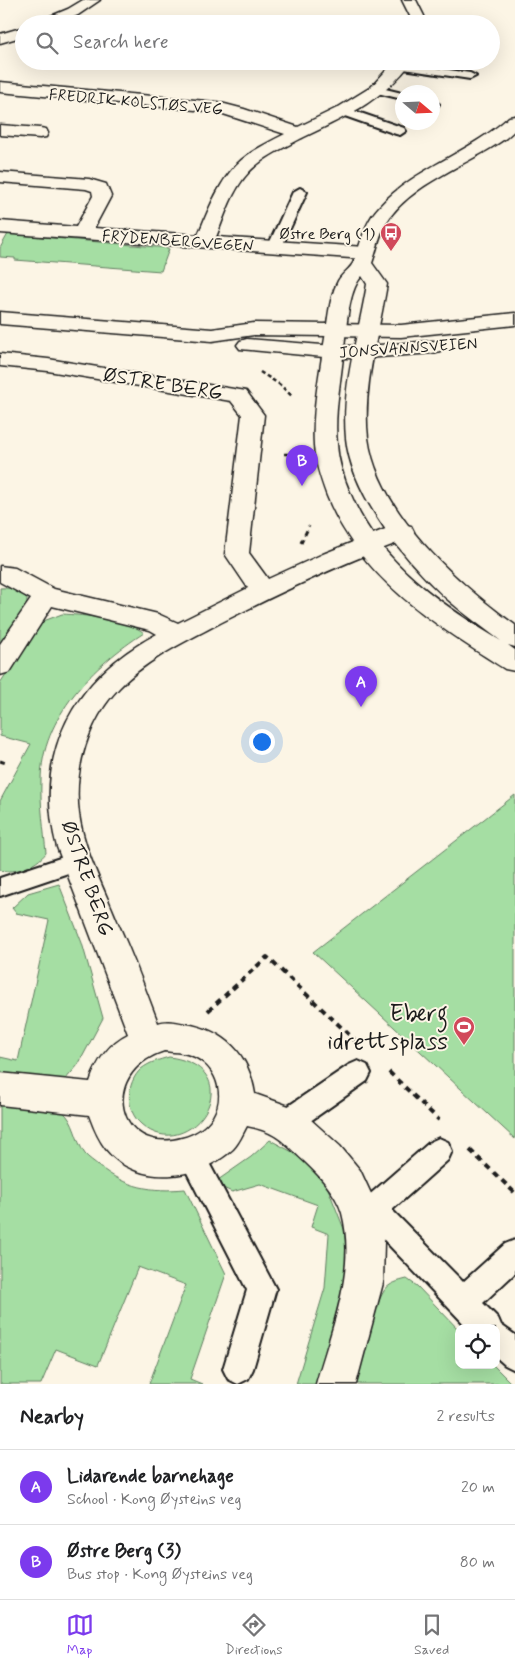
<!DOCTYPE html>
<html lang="en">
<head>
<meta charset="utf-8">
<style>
  body { margin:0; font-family:Mynerve,sans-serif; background:#f6f6f6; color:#202124 }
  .controls { position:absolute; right:15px; bottom:15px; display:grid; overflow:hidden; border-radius:10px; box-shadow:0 5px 20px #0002 }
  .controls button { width:45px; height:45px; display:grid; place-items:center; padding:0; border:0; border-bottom:1px solid #e0e0e0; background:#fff; color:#202124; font:25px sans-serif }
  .compass { position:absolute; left:395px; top:85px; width:45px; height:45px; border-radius:50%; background:#fff; box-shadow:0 5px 20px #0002; rotate:109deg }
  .you { position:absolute; left:261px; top:741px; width:18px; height:18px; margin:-12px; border:4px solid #fff; border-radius:50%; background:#1a73e8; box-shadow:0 0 0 8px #1a73e833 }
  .badge { display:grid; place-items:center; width:32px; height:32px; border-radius:50%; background:#7c3aed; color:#fff; font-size:16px; font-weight:700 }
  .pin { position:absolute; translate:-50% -41px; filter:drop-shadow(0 1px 2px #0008) }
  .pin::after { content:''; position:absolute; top:26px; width:18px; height:15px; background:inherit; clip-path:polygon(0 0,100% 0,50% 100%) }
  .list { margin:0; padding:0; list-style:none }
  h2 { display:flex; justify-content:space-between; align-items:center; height:65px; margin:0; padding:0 20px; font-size:21px }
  h2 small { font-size:16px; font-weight:400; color:#757577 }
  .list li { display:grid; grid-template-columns:32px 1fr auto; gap:15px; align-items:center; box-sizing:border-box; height:75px; padding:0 20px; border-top:1px solid #e0e0e0 }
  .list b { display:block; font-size:19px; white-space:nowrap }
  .list p { margin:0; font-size:16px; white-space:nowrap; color:#757577 }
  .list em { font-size:16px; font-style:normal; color:#757577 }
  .icon { flex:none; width:28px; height:28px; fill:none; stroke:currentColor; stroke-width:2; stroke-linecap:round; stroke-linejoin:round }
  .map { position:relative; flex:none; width:515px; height:1384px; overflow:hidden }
  .search { position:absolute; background:#fff; box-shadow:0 5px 20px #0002; left:15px; right:15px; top:15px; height:55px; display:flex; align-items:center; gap:12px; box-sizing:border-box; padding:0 18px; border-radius:28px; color:#757577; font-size:19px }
  .sheet { height:215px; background:#fff }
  nav { display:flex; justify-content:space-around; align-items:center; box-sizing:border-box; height:70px; border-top:1px solid #e0e0e0; background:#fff; font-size:14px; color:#757577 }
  nav a { display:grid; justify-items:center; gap:2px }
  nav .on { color:#7c3aed }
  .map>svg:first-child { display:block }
  .green { fill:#a5dea3; stroke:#607d60 }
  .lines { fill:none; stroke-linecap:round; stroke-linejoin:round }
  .service-casing { stroke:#1c1c1c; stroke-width:4 }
  .minor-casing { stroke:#1c1c1c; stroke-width:3 }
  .tertiary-casing { stroke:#1c1c1c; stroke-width:3 }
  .secondary-casing { stroke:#1c1c1c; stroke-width:3 }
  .path-far2 { stroke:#1c1c1c; stroke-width:2.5; stroke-dasharray:4 3; stroke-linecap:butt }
  .path-far1 { stroke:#1c1c1c; stroke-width:3; stroke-dasharray:5 4; stroke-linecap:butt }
  .path { stroke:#1c1c1c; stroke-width:4; stroke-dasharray:6 5; stroke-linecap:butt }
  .service { fill:#fcf5e5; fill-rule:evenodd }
  .minor { fill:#fcf5e5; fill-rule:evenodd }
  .tertiary { fill:#fcf5e5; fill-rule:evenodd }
  .secondary { fill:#fcf5e5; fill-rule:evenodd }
  .labels { text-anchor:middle; stroke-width:4; stroke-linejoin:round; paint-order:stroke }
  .far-street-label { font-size:16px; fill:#1c1c1c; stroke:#fcf5e5 }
  .far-poi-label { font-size:16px; fill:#1c1c1c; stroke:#fcf5e5; text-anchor:end }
  .street-label { font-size:20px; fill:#1c1c1c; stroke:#fcf5e5 }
  .near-poi-label { font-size:24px; fill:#1c1c1c; stroke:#fcf5e5; text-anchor:end }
</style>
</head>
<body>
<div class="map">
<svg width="515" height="1384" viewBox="0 0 515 1384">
  <rect width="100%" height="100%" fill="#fcf5e5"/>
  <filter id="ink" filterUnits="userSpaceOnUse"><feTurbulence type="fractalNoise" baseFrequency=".02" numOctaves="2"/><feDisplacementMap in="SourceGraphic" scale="10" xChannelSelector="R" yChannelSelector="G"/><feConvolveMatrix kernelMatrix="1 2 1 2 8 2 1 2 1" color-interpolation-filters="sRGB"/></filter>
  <g filter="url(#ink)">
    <!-- green -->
    <path class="green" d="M 230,16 L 269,21 L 286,19 L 296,24 L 189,24 L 194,19 Z
      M 8,234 L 167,248 L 169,249 L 161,271 L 15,260 L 15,258 L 0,257 L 0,248 Z
      M 0,588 C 12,587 20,591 27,599 L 26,611 L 0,649 Z
      M 62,614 C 83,615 128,619 144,633 C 94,665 41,717 41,781 C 40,805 44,830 46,853 C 36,866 16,874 0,870 L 0,801 L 31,744 L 0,736 L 0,683 L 41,622 Z
      M 515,795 L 515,1139 L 313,952 Z
      M 59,884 L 82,943 L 103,1018 L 78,1065 L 64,1081 L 0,1077 L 0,1057 L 18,1061 L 49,920 L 16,913 L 12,908 L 28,893 Z
      M 169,1057 C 256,1069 189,1168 141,1124 C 125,1110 126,1083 141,1069 C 150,1062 159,1060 169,1057 Z
      M 0,1102 L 62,1111 C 75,1121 75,1140 85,1154 C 88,1158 95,1162 99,1166 C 126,1188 152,1192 185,1189 L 226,1274 L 190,1379 L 202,1384 L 149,1384 L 186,1285 L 138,1267 L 98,1365 L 56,1349 L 41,1384 L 0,1384 Z
      M 270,1140 L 298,1155 L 323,1176 L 344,1229 L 348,1265 L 340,1304 L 318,1384 L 296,1384 L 325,1288 L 329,1234 L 311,1227 L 318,1205 L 260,1184 L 232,1192 L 221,1187 L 218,1180 L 251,1157 Z
      M 407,1279 L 417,1286 L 459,1330 L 459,1365 L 493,1365 L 512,1384 L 356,1384 C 362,1360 372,1310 384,1291 C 389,1283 399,1281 407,1279 Z"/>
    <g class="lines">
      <!-- service casing -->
      <g class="service-casing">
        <path id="service" d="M 401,63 L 470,73 L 476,76 L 470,79 L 397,68 L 395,66 L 397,64 Z
          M 377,87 L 402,93 L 402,99 L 373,92 L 371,90 L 373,88 Z
          M 432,100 L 439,104 L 437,107 L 432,107 Z
          M 343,107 L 404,128 L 406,131 L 400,135 L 396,134 L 339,114 L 337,111 Z
          M 300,188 L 307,192 L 282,246 L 280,249 L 270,249 L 268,246 L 293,192 Z
          M 78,852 L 86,855 L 89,861 L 86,867 L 0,896 L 0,878 Z
          M 358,1061 L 367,1065 L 371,1073 L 367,1081 L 296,1131 L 287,1134 L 278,1131 L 274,1122 L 278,1113 L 349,1065 Z
          M 439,1138 L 448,1142 L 452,1151 L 448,1160 L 392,1210 L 463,1282 L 505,1244 L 515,1240 L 515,1273 L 483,1303 L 498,1318 L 501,1325 L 515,1335 L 515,1370 L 505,1365 L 496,1357 L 496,1328 L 468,1328 L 368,1223 L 360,1224 L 350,1220 L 346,1211 L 350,1202 L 367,1197 L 430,1142 Z
          M 191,1142 L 200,1146 L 276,1289 L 253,1369 L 248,1379 L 238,1384 L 228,1379 L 223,1369 L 247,1290 L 178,1155 L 182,1146 Z"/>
      </g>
      <!-- minor casing -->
      <g class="minor-casing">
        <path id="minor" d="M 83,0 L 100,0 L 78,15 L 57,24 L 37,24 L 39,21 L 68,9 Z
          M 402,0 L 416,0 L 424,16 L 425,24 L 411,24 L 410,16 Z
          M 24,27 L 24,36 L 0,43 L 0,34 Z
          M 395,61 L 412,61 C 385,100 341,119 300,139 C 283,148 262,158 249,172 C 232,190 225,215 216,237 L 365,247 L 372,249 L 375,253 L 372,257 L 365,259 L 0,233 L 0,221 L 76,227 L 93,196 L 92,191 L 86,189 L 0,182 L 0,172 L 89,179 L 106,184 L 111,196 L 94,228 L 198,235 C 208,211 218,184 236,165 C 249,152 269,142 285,134 L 217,112 L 0,92 L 0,82 L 217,102 L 244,109 L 298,127 L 337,108 L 371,87 Z
          M 0,125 L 40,128 L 46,129 L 48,133 L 46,137 L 40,138 L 0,135 Z
          M 0,354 L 48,359 L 246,391 L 264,415 L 249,553 L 268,579 L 323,554 L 393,526 L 402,524 L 411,526 L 414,532 L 411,538 C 346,561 285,590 224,621 C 188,640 148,658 119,688 C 88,720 73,770 79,814 C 84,851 103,886 117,921 C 132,954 145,988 158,1023 C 167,1020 176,1022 185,1024 C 225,1030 249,1054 255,1094 L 300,1110 L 340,1146 L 360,1170 L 379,1211 L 384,1241 L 383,1283 L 356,1384 L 316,1384 C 331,1330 357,1270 342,1213 C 336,1193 319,1175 304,1161 C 282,1141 277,1132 247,1126 C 243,1133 239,1143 233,1149 C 200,1180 137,1188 106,1149 C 98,1139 93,1126 89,1115 L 0,1105 L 0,1073 L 90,1082 C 97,1061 108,1044 128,1034 L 57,847 C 32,753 74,678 157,634 L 150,630 L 52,606 L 10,672 L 0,675 L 0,644 L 31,599 L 0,582 L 0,566 L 15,568 L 54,589 L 158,614 L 178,623 L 248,588 L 225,554 L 242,415 L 231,401 L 48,371 L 0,366 ZM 164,1051 C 172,1052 183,1052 190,1055 C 216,1064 227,1094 213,1117 C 206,1128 194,1135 182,1138 C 117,1156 97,1073 164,1051 Z"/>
      </g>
      <!-- tertiary casing -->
      <g class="tertiary-casing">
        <path id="tertiary" d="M 0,312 L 212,329 L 254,323 L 401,325 L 515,313 L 515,325 L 401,337 L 254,335 L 212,341 L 0,324 Z
          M 247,339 L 334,346 L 366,346 L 433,341 L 440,343 L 443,347 L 440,351 L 433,353 L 366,358 L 334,358 L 240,349 L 237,345 L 240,341 Z"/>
      </g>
      <!-- secondary casing -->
      <g class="secondary-casing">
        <path id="secondary" d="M 515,116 L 515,130 L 506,138 C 470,164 409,184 386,223 C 379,235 377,250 372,263 L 387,284 C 379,334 362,387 368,438 C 378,513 457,583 515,625 L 515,647 L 508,645 L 515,650 L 515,671 L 505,669 C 434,624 360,578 327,496 C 321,480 315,463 314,445 C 312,412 319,377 324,344 C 328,324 328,300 338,281 C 342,273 351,269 354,261 C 362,241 364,223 379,207 C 414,168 470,153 509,117 ZM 362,276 L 367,284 C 359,334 341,387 346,438 C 351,494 406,562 447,599 C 464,614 483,627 501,641 C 441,604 379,563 351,495 C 344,479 338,462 337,444 C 334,415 340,386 343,357 C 346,336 347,291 362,276 Z"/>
      </g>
      <!-- path-far2 -->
      <path class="path-far2" d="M 260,372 L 279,384 L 293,397
        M 284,454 L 296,454"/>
      <!-- path-far1 -->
      <path class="path-far1" d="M 301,543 L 309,526
        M 0,761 L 6,763"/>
      <!-- path -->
      <path class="path" d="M 208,1011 L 267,957 L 359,1044
        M 389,1072 L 439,1120
        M 470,1150 L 515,1193"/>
      <!-- service -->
      <use href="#service" class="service"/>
      <!-- minor -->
      <use href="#minor" class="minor"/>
      <!-- tertiary -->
      <use href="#tertiary" class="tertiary"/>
      <!-- secondary -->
      <use href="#secondary" class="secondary"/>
    </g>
  </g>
  <!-- icons -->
  <defs>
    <g id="bus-pin" transform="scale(1.125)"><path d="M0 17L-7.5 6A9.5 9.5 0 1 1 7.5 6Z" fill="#d1495b" stroke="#fcf5e5"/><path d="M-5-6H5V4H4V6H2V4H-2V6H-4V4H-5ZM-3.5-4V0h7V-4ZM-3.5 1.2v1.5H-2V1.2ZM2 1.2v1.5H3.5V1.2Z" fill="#fff"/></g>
    <g id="stadium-pin" transform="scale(1.125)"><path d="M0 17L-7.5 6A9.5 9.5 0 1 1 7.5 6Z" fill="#d1495b" stroke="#fcf5e5"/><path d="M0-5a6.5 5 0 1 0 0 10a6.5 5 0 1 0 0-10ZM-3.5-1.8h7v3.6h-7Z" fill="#fff"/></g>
  </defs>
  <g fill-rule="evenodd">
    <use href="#bus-pin" x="391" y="233"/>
    <use href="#stadium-pin" x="464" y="1027"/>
  </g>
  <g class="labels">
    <!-- far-street labels -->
    <g class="far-street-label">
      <text transform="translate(136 101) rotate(5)" y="6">FREDRIK KOLSTØS VEG</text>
      <text transform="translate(178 240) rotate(4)" y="6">FRYDENBERGVEGEN</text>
      <text transform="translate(408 347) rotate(-4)" y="6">JONSVANNSVEIEN</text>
    </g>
    <!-- far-poi labels -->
    <g class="far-poi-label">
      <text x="375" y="239">Østre Berg (1)</text>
    </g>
    <!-- street labels -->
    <g class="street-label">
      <text transform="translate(163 383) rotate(9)" y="7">ØSTRE BERG</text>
      <text transform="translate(88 878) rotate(71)" y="7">ØSTRE BERG</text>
    </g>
    <!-- near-poi labels -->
    <g class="near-poi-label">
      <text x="448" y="1021">Eberg<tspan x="448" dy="28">idrettsplass</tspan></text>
    </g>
  </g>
</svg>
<div class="controls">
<button><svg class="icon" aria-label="locate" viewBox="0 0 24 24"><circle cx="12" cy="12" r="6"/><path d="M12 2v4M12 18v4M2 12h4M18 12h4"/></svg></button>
</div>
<svg class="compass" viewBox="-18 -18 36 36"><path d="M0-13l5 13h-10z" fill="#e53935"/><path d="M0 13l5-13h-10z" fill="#757577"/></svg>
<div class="you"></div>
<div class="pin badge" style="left:361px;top:707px">A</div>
<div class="pin badge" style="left:302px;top:486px">B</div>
<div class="search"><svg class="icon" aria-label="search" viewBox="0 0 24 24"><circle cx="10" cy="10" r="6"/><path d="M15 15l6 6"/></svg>Search here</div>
</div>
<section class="sheet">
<h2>Nearby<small>2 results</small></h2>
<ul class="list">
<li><span class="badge">A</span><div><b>Lidarende barnehage</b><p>School · Kong Øysteins veg</p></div><em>20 m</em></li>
<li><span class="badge">B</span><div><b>Østre Berg (3)</b><p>Bus stop · Kong Øysteins veg</p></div><em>80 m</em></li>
</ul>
</section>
<nav>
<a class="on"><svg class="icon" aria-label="map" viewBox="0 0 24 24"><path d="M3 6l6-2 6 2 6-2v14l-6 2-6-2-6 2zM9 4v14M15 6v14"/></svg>Map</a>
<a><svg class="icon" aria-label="directions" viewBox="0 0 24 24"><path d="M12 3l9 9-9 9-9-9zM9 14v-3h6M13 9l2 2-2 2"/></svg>Directions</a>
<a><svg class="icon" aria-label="saved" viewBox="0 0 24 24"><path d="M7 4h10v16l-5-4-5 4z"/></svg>Saved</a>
</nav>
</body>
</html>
